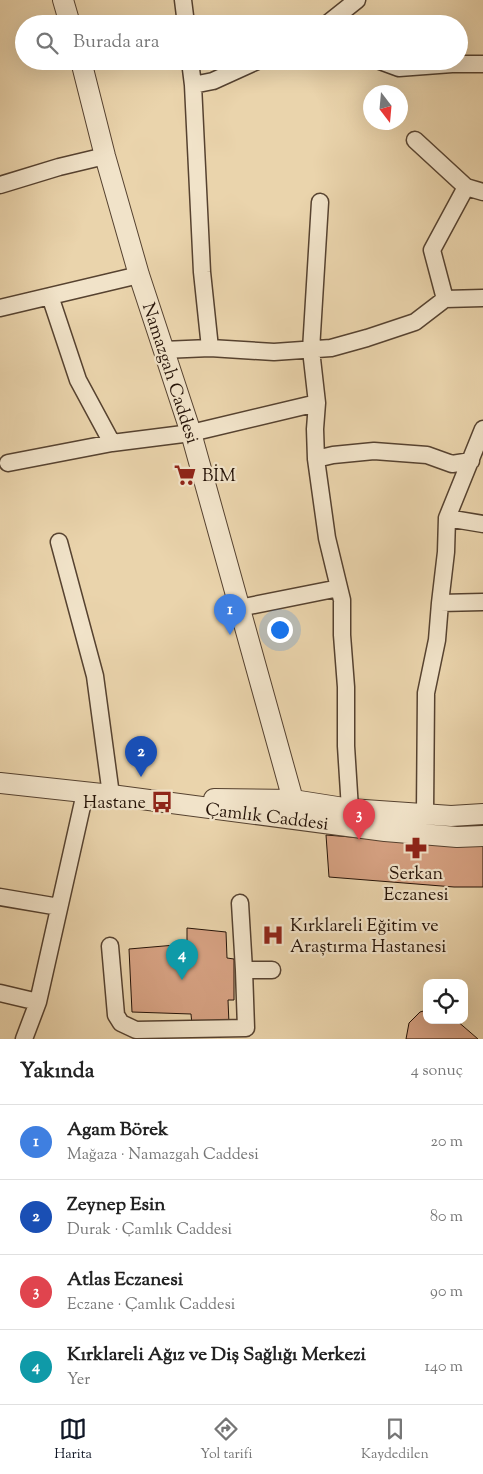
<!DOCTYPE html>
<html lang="tr">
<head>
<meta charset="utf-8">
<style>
  body { margin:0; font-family:"Sorts Mill Goudy",serif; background:#f6f6f6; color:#222 }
  .controls { position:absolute; right:15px; bottom:15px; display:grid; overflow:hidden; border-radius:10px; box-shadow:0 5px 20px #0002 }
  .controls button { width:45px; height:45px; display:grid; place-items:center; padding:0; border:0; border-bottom:1px solid #e0e0e0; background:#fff; color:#222; font:25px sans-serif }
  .compass { position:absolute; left:363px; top:85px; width:45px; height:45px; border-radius:50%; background:#fff; box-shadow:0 5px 20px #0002; rotate:164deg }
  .you { position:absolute; left:279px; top:629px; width:18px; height:18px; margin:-12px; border:4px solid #fff; border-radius:50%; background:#1a73e8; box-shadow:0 0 0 8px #1a73e833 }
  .badge { display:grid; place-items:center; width:32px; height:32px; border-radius:50%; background:#111827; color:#fff; font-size:16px; font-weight:700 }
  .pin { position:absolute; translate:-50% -41px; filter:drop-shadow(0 1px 2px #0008) }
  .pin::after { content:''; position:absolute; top:26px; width:18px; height:15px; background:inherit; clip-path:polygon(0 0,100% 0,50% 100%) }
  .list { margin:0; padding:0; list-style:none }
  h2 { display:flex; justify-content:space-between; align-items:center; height:65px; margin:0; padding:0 20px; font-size:21px }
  h2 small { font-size:16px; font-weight:400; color:#767676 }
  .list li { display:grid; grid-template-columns:32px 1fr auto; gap:15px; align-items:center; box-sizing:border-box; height:75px; padding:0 20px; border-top:1px solid #e0e0e0 }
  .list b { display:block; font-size:19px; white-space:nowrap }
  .list p { margin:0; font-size:16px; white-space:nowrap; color:#767676 }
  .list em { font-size:16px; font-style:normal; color:#767676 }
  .icon { flex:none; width:28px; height:28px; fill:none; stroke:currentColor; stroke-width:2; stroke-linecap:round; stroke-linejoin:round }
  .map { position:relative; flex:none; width:483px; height:1039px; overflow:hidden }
  .search { position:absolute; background:#fff; box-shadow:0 5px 20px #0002; left:15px; right:15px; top:15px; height:55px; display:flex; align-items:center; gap:12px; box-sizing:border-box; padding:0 18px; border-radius:28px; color:#767676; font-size:19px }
  .sheet { height:365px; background:#fff }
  nav { display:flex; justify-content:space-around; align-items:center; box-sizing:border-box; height:70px; border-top:1px solid #e0e0e0; background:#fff; font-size:14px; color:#767676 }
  nav a { display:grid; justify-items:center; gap:2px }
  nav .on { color:#111827 }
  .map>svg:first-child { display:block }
  .building { fill:#d7a283; stroke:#241207 }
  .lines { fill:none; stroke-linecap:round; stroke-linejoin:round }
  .minor-casing { stroke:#564230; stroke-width:19 }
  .tertiary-casing { stroke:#564230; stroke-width:22 }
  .minor { stroke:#f1e3c9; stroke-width:16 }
  .tertiary { stroke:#f1e3c9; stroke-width:20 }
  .labels { text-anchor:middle; stroke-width:4.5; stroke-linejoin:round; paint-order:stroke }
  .street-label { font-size:18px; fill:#241207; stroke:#f1e3c9 }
  .poi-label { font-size:18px; fill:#241207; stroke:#f1e3c9; text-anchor:start }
</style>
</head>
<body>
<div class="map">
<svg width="483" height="1039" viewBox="0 0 483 1039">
  <rect width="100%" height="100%" fill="#ead4ac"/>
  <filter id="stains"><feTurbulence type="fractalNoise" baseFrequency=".004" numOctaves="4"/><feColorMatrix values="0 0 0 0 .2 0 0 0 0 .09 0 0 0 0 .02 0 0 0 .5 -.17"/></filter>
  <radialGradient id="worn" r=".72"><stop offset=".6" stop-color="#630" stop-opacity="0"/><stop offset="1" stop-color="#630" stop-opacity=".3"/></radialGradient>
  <!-- building -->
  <path class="building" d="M 326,835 L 464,846 L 483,844 L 483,887 L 454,887 L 329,877 Z
    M 187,928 L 226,932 L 227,958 L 234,959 L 234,1000 L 228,1000 L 229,1024 L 192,1025 L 191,1014 L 132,1012 L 129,949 L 187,944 Z
    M 427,1010 L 427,1020 L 456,1020 L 478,1039 L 406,1039 L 409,1023 L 420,1012 Z"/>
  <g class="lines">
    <!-- minor casing -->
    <g class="minor-casing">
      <path id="minor" d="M 183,0 L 186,24
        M 327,24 L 357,0
        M 190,61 L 193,85 L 202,272 L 210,348
        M 380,61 L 399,68 L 452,64 L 483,64
        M 193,85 L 213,81 L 257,61
        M 415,140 L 466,187 L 483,192
        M 0,185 L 59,167 L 105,156
        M 320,202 L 311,350 L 317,403 L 315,429 L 316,459 L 327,538 L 342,600 L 342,635 L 346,687 L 346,746 L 350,809
        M 50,296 L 78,380 L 112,443
        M 445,299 L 432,250 L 466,187
        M 0,308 L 139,275
        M 163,350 L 210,348 L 274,352 L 331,348 L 367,338 L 415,322 L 445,299 L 483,298
        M 316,459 L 333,455 L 374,451 L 427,455 L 452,464 L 471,461
        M 8,463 L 112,443 L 191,433 L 317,403
        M 447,518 L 483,524
        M 59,542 L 95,676 L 111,795
        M 440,603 L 483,602
        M 239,608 L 339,588
        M 425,814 L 426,693 L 437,640 L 440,603 L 446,552 L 447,518 L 483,429
        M 0,897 L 59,907
        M 110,946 L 116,1015 L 121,1023 L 136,1030 L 246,1028 L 244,970 L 240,903
        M 244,970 L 272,970
        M 0,993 L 38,1002
        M 24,1039 L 38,1002 L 85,793"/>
    </g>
    <!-- tertiary casing -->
    <g class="tertiary-casing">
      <path id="tertiary" d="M 63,0 L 70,24
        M 81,61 L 105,156 L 139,275 L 191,433 L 293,800
        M 0,783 L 111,795 L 385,831 L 457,837 L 483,836
        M 214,799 L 293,800 L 350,809 L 451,816 L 483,814"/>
    </g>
    <!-- minor -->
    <use href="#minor" class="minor"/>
    <!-- tertiary -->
    <use href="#tertiary" class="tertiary"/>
  </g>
  <!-- icons -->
  <defs>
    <g id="supermarket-bare" transform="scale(1.725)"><path d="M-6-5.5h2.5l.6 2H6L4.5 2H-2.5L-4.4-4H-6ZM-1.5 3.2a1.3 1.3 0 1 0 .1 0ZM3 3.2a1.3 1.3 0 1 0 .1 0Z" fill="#8f2418" stroke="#f1e3c9" stroke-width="2.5" paint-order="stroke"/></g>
    <g id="bus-bare" transform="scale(1.725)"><path d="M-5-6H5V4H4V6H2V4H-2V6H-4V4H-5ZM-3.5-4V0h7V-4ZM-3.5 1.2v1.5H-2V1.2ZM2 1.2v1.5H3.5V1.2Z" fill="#8f2418" stroke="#f1e3c9" stroke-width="2.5" paint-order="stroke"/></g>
    <g id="pharmacy-bare" transform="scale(1.725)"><path d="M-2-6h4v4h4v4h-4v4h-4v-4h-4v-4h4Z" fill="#8f2418" stroke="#f1e3c9" stroke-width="2.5" paint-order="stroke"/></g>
    <g id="hospital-bare" transform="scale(1.725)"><path d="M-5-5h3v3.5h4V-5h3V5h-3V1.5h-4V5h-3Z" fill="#8f2418" stroke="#f1e3c9" stroke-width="2.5" paint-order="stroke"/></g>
  </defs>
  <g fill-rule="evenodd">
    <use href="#supermarket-bare" x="185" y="475"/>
    <use href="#bus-bare" x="162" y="802"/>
    <use href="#pharmacy-bare" x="416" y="848"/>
    <use href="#hospital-bare" x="273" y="935"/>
  </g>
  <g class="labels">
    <!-- street labels -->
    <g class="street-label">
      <text transform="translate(171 373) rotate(72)" y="6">Namazgah Caddesi</text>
      <text transform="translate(267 816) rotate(7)" y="6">Çamlık Caddesi</text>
    </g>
    <!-- poi labels -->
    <g class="poi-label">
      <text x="202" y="481">BİM</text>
      <text x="146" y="808" text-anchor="end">Hastane</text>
      <text x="416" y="879" text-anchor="middle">Serkan<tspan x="416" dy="21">Eczanesi</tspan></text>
      <text x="290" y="931">Kırklareli Eğitim ve<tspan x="290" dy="21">Araştırma Hastanesi</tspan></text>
    </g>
  </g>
  <rect width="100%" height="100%" filter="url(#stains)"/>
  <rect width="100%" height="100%" fill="url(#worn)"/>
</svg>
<div class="controls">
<button><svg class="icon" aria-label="locate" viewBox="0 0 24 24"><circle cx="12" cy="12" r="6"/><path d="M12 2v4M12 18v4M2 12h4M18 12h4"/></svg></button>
</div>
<svg class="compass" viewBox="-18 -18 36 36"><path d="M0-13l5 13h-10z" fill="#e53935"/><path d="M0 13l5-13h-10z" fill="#767676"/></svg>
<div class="you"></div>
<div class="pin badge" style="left:230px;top:635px;background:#3f7fe0">1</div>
<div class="pin badge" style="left:141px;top:777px;background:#1a4fb4">2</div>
<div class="pin badge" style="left:359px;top:840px;background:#e0444e">3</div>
<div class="pin badge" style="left:182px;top:980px;background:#0f9aa8">4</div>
<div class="search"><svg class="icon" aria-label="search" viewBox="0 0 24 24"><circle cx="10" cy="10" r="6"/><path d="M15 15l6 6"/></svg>Burada ara</div>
</div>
<section class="sheet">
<h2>Yakında<small>4 sonuç</small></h2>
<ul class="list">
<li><span class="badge" style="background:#3f7fe0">1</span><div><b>Agam Börek</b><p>Mağaza · Namazgah Caddesi</p></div><em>20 m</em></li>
<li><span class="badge" style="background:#1a4fb4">2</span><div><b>Zeynep Esin</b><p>Durak · Çamlık Caddesi</p></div><em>80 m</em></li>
<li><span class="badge" style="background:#e0444e">3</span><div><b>Atlas Eczanesi</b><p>Eczane · Çamlık Caddesi</p></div><em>90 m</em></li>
<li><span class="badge" style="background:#0f9aa8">4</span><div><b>Kırklareli Ağız ve Diş Sağlığı Merkezi</b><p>Yer</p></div><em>140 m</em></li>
</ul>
</section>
<nav>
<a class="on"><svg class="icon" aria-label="map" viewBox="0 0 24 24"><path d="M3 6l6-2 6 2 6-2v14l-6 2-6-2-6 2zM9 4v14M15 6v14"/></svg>Harita</a>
<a><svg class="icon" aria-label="directions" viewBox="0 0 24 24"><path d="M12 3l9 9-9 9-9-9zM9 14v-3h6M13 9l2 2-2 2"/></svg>Yol tarifi</a>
<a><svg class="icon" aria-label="saved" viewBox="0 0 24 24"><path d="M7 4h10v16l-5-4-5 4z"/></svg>Kaydedilen</a>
</nav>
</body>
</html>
